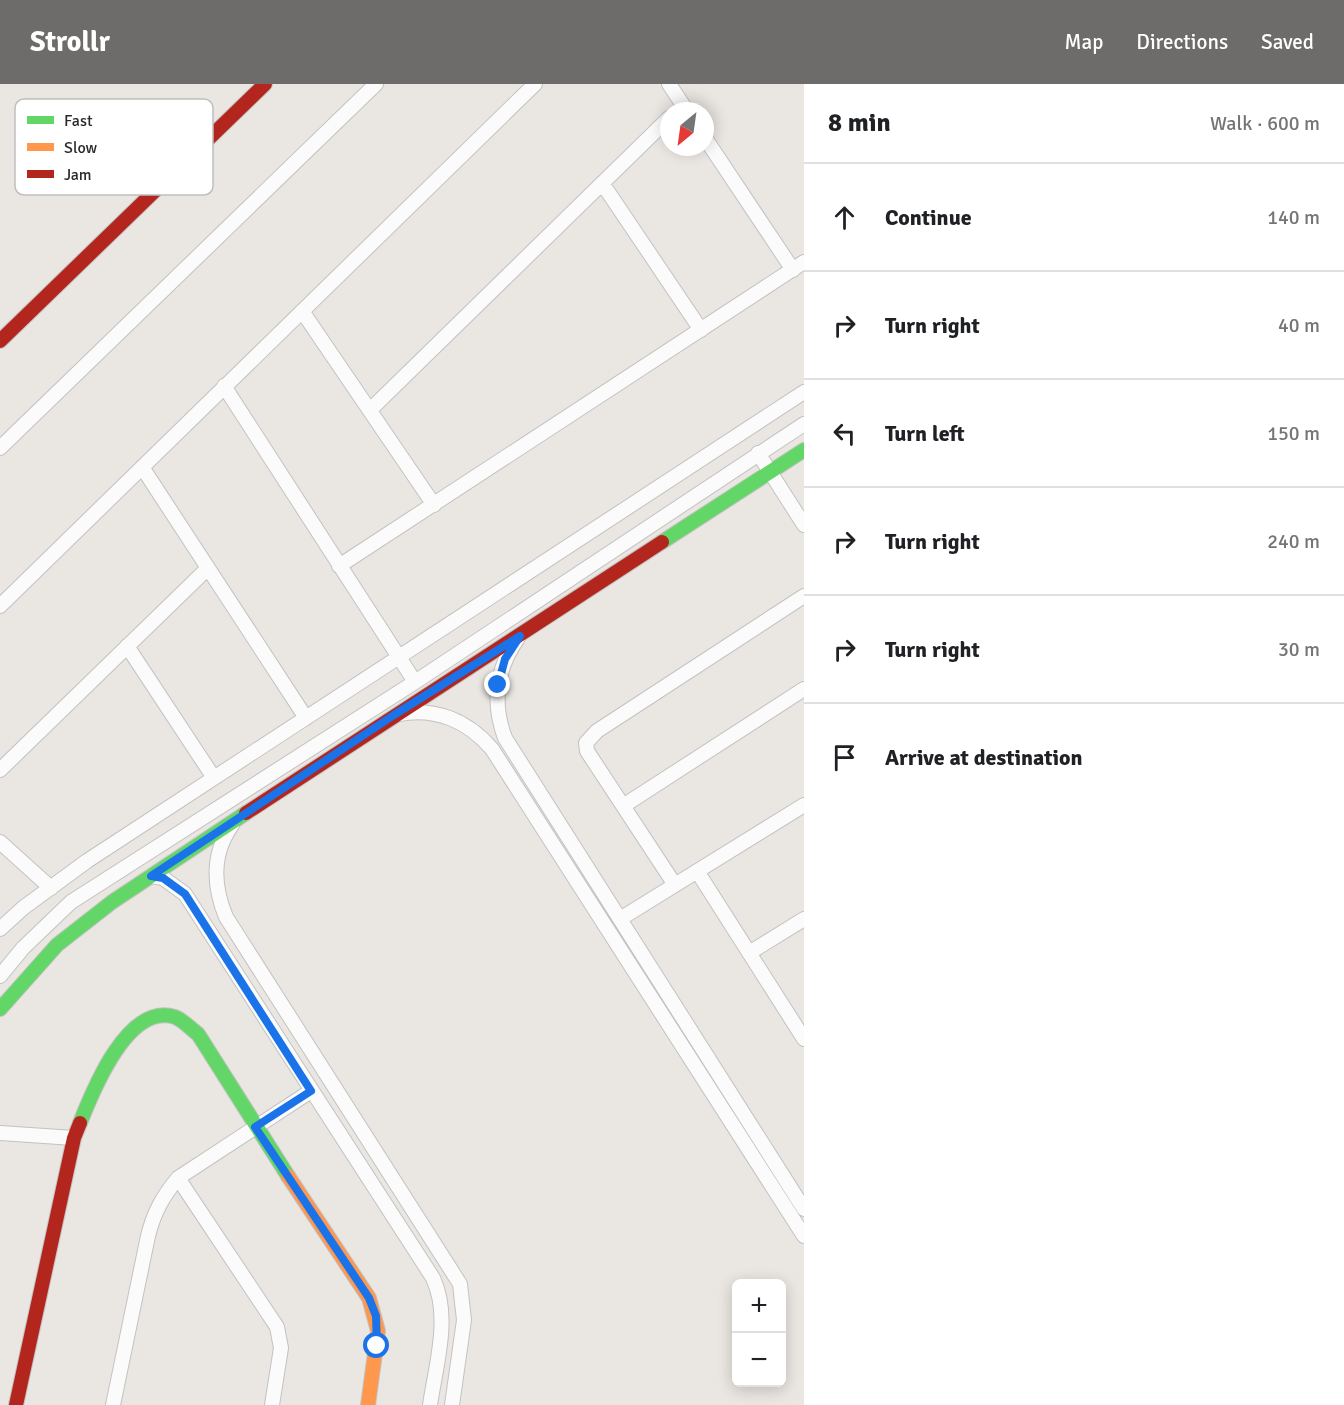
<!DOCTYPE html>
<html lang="en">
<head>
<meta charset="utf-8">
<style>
  body { margin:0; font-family:Signika,sans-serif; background:#f6f6f6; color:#202124 }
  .controls { position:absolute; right:18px; bottom:18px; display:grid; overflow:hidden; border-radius:9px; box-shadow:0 3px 15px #0003 }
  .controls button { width:54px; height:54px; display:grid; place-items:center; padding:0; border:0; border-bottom:2px solid #e0e0e0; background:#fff; color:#202124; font:30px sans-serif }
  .compass { position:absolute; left:660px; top:18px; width:54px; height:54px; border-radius:50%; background:#fff; box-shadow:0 3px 15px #0003; rotate:209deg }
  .stop { position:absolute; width:18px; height:18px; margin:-14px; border:4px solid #1a73e8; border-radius:50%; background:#fff }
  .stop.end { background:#1a73e8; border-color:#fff; box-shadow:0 2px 6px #0008 }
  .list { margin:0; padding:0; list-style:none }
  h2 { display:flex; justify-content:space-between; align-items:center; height:78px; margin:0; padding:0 24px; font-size:26px }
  h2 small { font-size:20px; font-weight:400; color:#757577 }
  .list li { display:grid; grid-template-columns:39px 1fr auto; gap:18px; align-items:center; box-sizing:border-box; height:108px; padding:0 24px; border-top:2px solid #e0e0e0 }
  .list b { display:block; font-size:22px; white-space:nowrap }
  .list em { font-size:20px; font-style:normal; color:#757577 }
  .icon { flex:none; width:33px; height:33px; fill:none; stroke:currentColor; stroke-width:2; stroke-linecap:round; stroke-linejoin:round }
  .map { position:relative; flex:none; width:804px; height:1321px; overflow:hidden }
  header { display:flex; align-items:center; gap:36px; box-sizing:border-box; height:84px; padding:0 30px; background:#6e6c6b; color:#fff }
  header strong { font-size:28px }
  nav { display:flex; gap:33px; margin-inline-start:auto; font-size:21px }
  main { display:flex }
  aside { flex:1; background:#fff }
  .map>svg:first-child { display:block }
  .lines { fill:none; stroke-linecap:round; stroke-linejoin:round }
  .street-casing { stroke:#c3c2c2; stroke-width:16 }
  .fast-casing { stroke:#c3c2c2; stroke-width:16 }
  .slow-casing { stroke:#c3c2c2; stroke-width:16 }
  .jam-casing { stroke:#c3c2c2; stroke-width:16 }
  .street { stroke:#fcfbfb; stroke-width:14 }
  .fast { stroke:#63d668; stroke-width:14 }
  .slow { stroke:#ff974d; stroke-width:14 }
  .jam { stroke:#b3261e; stroke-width:14 }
  .route { stroke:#1a73e8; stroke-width:8 }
  .key { fill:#fff; stroke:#bfbfbf; stroke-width:1.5 }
  .key-label { font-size:16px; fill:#2b2b2b }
</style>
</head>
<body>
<header>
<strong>Strollr</strong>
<nav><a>Map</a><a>Directions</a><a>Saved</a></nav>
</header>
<main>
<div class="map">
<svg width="804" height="1321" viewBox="0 0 804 1321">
  <rect width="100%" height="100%" fill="#eae6e2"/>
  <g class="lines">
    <!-- street casing -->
    <g class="street-casing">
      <path id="street" d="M 669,0 L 687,27
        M 705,54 L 793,186
        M 602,99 L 701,246
        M 302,227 L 434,421
        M 224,302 L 415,598
        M 370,326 L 669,34
        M 0,364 L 376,0
        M 758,369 L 804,441
        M 142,383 L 306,634
        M 339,482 L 804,178
        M 0,522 L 535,0
        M 518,554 C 496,585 492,619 505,654 L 804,1125
        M 127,562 L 214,694
        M 399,630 C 436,623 468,637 492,665 L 804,1152
        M 0,686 L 208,484
        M 623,722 L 804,605
        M 232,741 C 212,769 213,802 226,833 L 460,1200 L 464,1236 L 452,1321
        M 0,758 L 51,804
        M 697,787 L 804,955
        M 151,792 L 163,794 L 185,810 L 433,1194 C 451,1233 436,1280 430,1321
        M 675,801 L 587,667 L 586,659 L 597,647 L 804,512
        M 620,835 L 804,721
        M 0,845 L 23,824 L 87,777 L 804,308
        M 749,869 L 804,835
        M 0,892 L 23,864 L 71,818 L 415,598 L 804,340
        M 0,1049 L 74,1054
        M 178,1094 L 277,1243 L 281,1264 L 272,1321
        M 113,1321 L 148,1152 C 154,1128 163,1112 178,1094 L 311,1007"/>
    </g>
    <!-- fast casing -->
    <g class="fast-casing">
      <path id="fast" d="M 662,458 L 804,366
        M 0,925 L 57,861 L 112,818 L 246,729
        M 80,1039 C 93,1006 128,918 175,933 C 183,936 191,945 198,950 L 288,1092"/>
    </g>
    <!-- slow casing -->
    <g class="slow-casing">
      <path id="slow" d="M 288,1092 L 369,1214 L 378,1247 L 368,1321"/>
    </g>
    <!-- jam casing -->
    <g class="jam-casing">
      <path id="jam" d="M 0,257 L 265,0
        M 246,729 L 662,458
        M 16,1321 L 74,1054 L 80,1039"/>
    </g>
    <!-- street -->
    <use href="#street" class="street"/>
    <!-- fast -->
    <use href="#fast" class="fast"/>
    <!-- slow -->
    <use href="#slow" class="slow"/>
    <!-- jam -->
    <use href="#jam" class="jam"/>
  </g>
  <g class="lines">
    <!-- route -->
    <path class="route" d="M 377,1262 L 376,1232 L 369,1214 L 255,1043 L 311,1007 L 185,810 L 163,794 L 151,792 L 394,631 L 520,552 L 505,575 L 498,601"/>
  </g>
  <!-- legend -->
  <rect x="15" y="15" width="198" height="96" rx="9" class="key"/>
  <rect x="27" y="32" width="27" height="8" fill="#63d668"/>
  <rect x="27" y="59" width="27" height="8" fill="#ff974d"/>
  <rect x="27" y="86" width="27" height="8" fill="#b3261e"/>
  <g class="key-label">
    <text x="64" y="42">Fast</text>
    <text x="64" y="69">Slow</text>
    <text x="64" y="96">Jam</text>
  </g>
</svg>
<div class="controls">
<button>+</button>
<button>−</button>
</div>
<svg class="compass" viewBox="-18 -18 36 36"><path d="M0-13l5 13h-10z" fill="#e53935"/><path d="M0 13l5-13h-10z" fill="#757577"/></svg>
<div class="stop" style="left:377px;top:1262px"></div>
<div class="stop end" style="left:498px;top:601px"></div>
</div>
<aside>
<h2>8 min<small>Walk · 600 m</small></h2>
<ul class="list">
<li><svg class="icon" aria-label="ahead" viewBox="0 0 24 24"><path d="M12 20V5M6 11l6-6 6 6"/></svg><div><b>Continue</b></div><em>140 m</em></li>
<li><svg class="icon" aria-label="right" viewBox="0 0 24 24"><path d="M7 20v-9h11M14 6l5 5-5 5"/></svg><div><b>Turn right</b></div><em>40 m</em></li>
<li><svg class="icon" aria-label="left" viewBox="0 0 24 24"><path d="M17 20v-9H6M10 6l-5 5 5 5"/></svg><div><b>Turn left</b></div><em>150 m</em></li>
<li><svg class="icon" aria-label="right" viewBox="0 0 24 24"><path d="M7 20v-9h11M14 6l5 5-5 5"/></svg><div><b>Turn right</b></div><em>240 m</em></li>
<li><svg class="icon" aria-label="right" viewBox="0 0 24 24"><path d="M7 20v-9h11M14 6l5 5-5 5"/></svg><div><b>Turn right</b></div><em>30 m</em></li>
<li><svg class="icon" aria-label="arrive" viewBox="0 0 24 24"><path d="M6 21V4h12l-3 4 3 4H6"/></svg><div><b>Arrive at destination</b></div></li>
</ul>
</aside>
</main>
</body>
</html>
